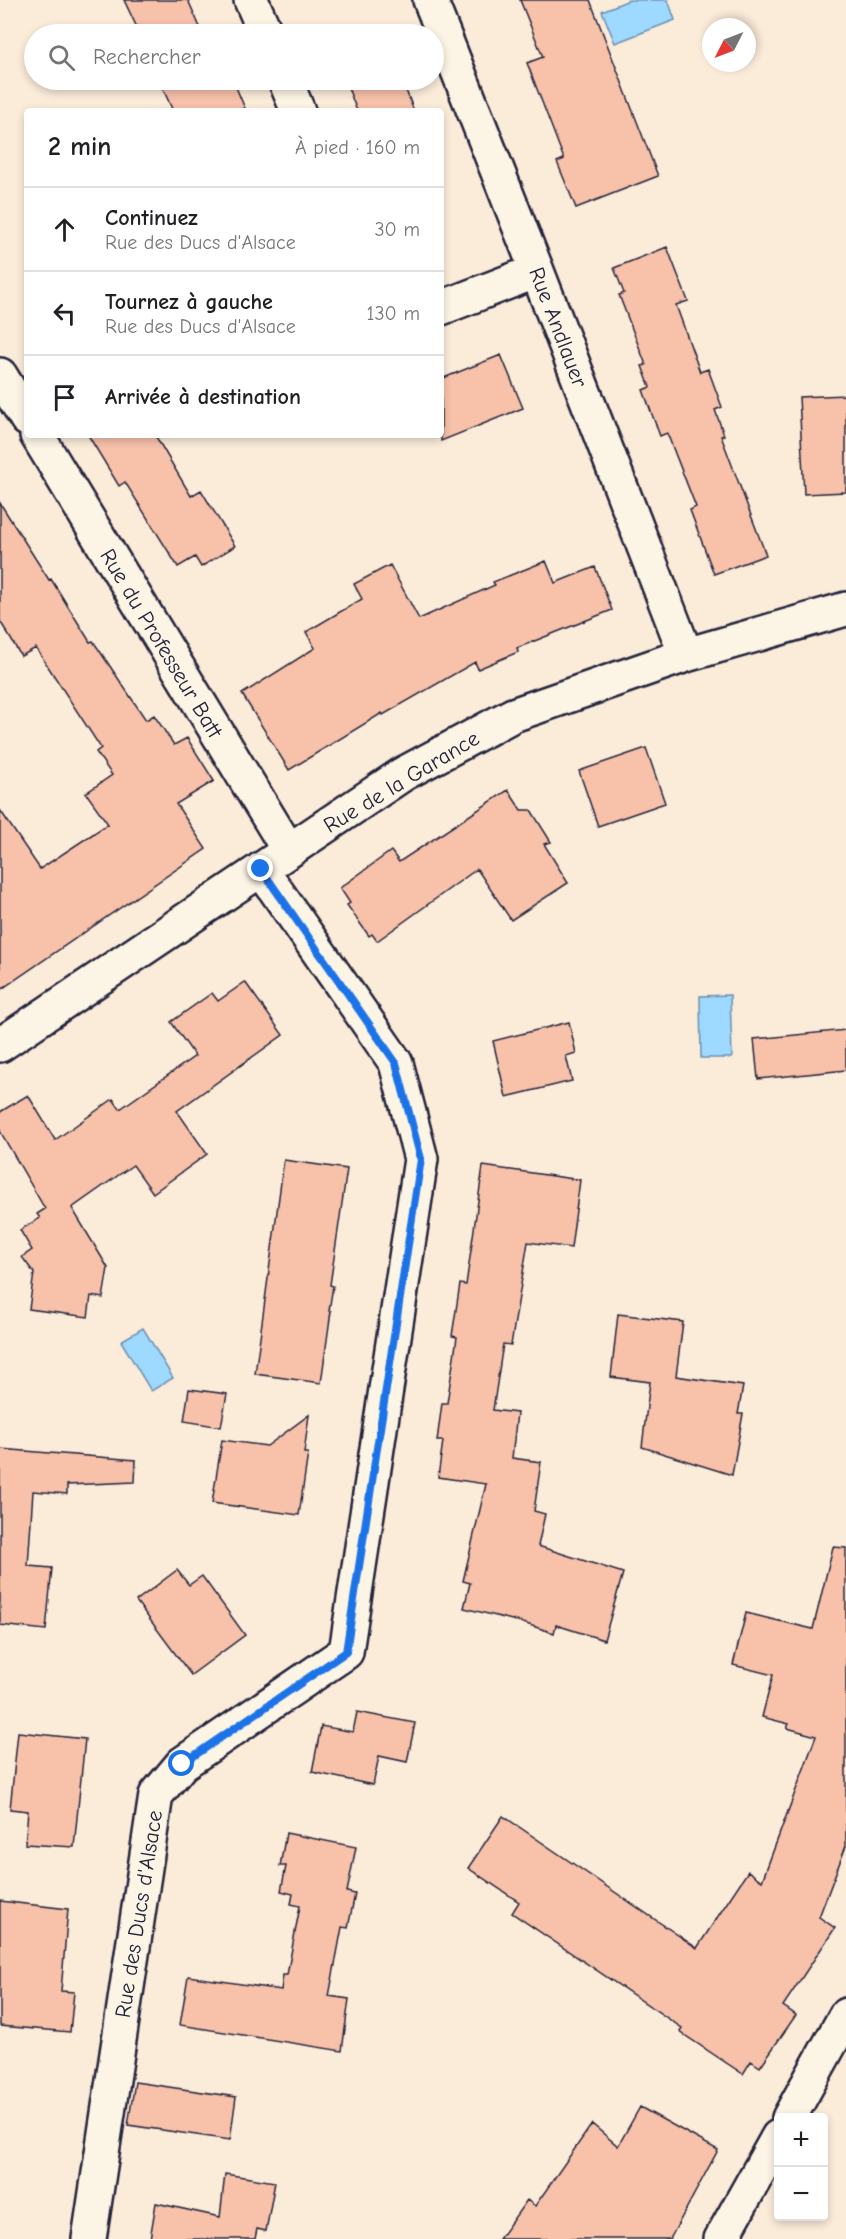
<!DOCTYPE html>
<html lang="fr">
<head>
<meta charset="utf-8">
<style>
  body { margin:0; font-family:"Comic Neue",sans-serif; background:#f6f6f6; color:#202124 }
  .controls { position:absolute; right:18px; bottom:18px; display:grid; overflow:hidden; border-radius:6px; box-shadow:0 3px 9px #0003 }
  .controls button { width:54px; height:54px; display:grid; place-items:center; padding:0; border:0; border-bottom:2px solid #e0e0e0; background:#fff; color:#202124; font:30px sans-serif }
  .compass { position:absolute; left:702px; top:18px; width:54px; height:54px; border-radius:50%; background:#fff; box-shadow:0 3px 9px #0003; rotate:228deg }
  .stop { position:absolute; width:18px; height:18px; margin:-14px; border:4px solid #1a73e8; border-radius:50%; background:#fff }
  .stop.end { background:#1a73e8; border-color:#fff; box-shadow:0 2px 6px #0008 }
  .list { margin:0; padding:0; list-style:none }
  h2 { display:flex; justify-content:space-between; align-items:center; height:78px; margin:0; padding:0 24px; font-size:26px }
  h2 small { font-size:20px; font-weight:400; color:#757577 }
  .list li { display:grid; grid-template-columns:39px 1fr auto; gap:18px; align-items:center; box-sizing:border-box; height:84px; padding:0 24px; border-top:2px solid #e0e0e0 }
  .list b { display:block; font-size:22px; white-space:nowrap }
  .list p { margin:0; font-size:20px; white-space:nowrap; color:#757577 }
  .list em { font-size:20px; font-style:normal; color:#757577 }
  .icon { flex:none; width:33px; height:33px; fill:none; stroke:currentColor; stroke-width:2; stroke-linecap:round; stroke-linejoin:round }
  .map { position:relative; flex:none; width:846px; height:2239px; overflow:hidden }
  .search { position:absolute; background:#fff; box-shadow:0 3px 9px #0003; left:24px; top:24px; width:420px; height:66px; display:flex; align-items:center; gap:15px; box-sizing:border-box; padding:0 21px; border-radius:33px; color:#757577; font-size:22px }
  .panel { position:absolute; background:#fff; box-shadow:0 3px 9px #0003; left:24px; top:108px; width:420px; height:330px; border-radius:6px }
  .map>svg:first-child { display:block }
  .water { fill:#9ed9ff; stroke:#6c90b1; stroke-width:1.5 }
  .building { fill:#f7c1aa; stroke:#22223b; stroke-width:1.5 }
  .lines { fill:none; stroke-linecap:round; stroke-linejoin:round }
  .minor-casing { stroke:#22223b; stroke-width:38 }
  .major-casing { stroke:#22223b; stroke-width:38 }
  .minor { stroke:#fcf5e5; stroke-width:33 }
  .major { stroke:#fcf5e5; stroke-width:33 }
  .route { stroke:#1a73e8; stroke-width:8 }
  .labels { text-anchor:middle; stroke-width:5; stroke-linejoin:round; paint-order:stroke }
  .street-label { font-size:22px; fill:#22223b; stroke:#fcf5e5 }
</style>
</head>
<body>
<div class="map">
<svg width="846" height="2239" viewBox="0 0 846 2239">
  <rect width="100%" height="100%" fill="#fbebd9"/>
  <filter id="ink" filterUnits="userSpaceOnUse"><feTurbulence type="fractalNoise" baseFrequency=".0167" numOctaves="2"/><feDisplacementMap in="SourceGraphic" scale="12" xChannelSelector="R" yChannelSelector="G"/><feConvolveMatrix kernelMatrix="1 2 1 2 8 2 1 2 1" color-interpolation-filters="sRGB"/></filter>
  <g filter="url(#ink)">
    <!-- water -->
    <path class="water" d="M 629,0 L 668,0 L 675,20 L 615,43 L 602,11 Z
      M 730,995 L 732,1058 L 701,1058 L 700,996 Z
      M 143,1328 L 173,1378 L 151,1391 L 121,1341 Z"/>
    <!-- building -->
    <path class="building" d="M 124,0 L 188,0 L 203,34 L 140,34 Z
      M 520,0 L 590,0 L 658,176 L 576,208 L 557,162 L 564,159 L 527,63 L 543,57 Z
      M 159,80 L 233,80 L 246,111 L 173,111 Z
      M 345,80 L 402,80 L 414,111 L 357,111 Z
      M 667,247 L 688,301 L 676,305 L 700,372 L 708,369 L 722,407 L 715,410 L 724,435 L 721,436 L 766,555 L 714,574 L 690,510 L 696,507 L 667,433 L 660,436 L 643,390 L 650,387 L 642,366 L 646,365 L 619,295 L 624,293 L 614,268 Z
      M 501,355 L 523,408 L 441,441 L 441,379 Z
      M 846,395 L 846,492 L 804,494 L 799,397 Z
      M 88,435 L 155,435 L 191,496 L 201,490 L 235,546 L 201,567 L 195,557 L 178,567 L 125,482 L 119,486 Z
      M 0,503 L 49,580 L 51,579 L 90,642 L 93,641 L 146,720 L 154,715 L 174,745 L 187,738 L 214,781 L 176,804 L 206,849 L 0,990 L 0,810 L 40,869 L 108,824 L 86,793 L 112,775 L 96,752 L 101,748 L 36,648 L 21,656 L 0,621 Z
      M 546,561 L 555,583 L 595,567 L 612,610 L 517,648 L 518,652 L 478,669 L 475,662 L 383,715 L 382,713 L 289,770 L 242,694 L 315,648 L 306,632 L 362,599 L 354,584 L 390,565 L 419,619 L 495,585 L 493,582 Z
      M 646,748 L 665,803 L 598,826 L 579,771 Z
      M 508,790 L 521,810 L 531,810 L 551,842 L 544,844 L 568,883 L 511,920 L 477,869 L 377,941 L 372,934 L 369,936 L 347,905 L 350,903 L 340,888 L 391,851 L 399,862 Z
      M 245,982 L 283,1035 L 177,1111 L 207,1154 L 153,1193 L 133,1165 L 72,1208 L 108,1268 L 103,1298 L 91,1296 L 88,1317 L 29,1309 L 34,1273 L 22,1257 L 32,1250 L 20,1230 L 40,1218 L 37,1214 L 45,1209 L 0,1131 L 0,1112 L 28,1095 L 55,1140 L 113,1099 L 120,1109 L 195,1056 L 171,1022 L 212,993 L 218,1001 Z
      M 569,1022 L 576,1053 L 566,1056 L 572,1081 L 506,1097 L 493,1041 Z
      M 846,1030 L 846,1070 L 758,1079 L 754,1039 Z
      M 284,1160 L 347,1169 L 330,1285 L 333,1286 L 329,1311 L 331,1311 L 321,1383 L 255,1374 Z
      M 483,1166 L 580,1180 L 571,1248 L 528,1242 L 511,1345 L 503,1344 L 493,1410 L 517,1413 L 512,1458 L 541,1462 L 534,1511 L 545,1514 L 538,1546 L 623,1573 L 604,1640 L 556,1625 L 554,1633 L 520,1622 L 464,1608 L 470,1583 L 463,1581 L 486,1484 L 438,1477 L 443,1441 L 437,1441 L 442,1403 L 447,1403 L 457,1337 L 452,1336 L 460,1284 L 466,1285 Z
      M 618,1314 L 683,1322 L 676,1376 L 743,1386 L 738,1414 L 743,1414 L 732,1475 L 642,1447 L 650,1382 L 611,1377 Z
      M 189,1389 L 227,1394 L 221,1427 L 184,1421 Z
      M 309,1415 L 304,1453 L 308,1453 L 299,1515 L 212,1503 L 222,1440 L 267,1446 Z
      M 0,1449 L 136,1460 L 135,1482 L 67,1485 L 67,1494 L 33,1491 L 28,1566 L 52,1568 L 46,1630 L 0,1625 Z
      M 833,1547 L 846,1548 L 846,1846 L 819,1917 L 835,1928 L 783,2006 L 796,2015 L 760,2067 L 751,2061 L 743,2074 L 680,2032 L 682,2028 L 512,1913 L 519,1902 L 468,1868 L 503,1816 L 697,1948 L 748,1871 L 762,1881 L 816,1736 L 787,1728 L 789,1724 L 762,1717 L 773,1675 L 733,1665 L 746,1613 L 813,1629 Z
      M 177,1570 L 189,1585 L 202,1576 L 245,1635 L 191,1675 L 136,1601 Z
      M 357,1712 L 415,1723 L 407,1762 L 379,1756 L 373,1785 L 312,1772 L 321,1726 L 353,1732 Z
      M 18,1732 L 85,1739 L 74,1847 L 25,1844 L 28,1811 L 10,1809 Z
      M 286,1833 L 356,1847 L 347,1892 L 355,1894 L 348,1928 L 342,1927 L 329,1996 L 349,1999 L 342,2051 L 180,2025 L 188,1976 L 281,1990 L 283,1975 L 287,1975 L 300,1906 L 291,1904 L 293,1894 L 281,1891 L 286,1866 L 280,1866 Z
      M 0,1901 L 68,1909 L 61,1991 L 74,1992 L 70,2032 L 0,2026 Z
      M 135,2082 L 236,2097 L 230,2140 L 128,2125 Z
      M 640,2107 L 718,2150 L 670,2239 L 499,2239 L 527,2200 L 535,2206 L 592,2124 L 618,2146 Z
      M 225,2174 L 275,2182 L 266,2231 L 257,2229 L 255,2239 L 150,2239 L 156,2203 L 220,2217 Z"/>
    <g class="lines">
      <!-- minor casing -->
      <g class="minor-casing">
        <path id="minor" d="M 251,0 L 266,34
          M 430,0 L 537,271 L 686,655
          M 285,80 L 298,111
          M 441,308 L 537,271
          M 0,375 L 27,419
          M 37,435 L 289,851
          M 0,1045 L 403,774 L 513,715 L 686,655 L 846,609
          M 89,2239 L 156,1795 L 182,1764 L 346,1652 L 421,1159 L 396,1063 L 261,869"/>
      </g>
      <!-- major casing -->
      <g class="major-casing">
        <path id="major" d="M 789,2118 L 846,2015
          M 721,2239 L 778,2137"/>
      </g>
      <!-- minor -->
      <use href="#minor" class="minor"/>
      <!-- major -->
      <use href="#major" class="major"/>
    </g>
  </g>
  <g class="lines" filter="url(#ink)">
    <!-- route -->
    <path class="route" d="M 182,1764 L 346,1652 L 421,1159 L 396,1063 L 261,869"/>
  </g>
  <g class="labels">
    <!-- street labels -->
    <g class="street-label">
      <text transform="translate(559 327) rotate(69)" y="8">Rue Andlauer</text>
      <text transform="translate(162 643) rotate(59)" y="8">Rue du Professeur Batt</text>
      <text transform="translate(401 781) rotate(-31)" y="8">Rue de la Garance</text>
      <text transform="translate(138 1914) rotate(-81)" y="8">Rue des Ducs d'Alsace</text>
    </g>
  </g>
</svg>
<div class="controls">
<button>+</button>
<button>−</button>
</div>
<svg class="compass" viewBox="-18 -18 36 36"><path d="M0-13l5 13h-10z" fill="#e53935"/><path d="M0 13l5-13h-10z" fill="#757577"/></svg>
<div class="stop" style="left:182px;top:1764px"></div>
<div class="stop end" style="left:261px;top:869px"></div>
<div class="search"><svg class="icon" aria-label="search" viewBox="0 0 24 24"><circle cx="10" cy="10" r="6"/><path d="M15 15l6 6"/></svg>Rechercher</div>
<section class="panel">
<h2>2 min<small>À pied · 160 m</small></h2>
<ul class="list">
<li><svg class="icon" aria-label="ahead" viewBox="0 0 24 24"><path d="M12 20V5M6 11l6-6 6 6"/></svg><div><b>Continuez</b><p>Rue des Ducs d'Alsace</p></div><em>30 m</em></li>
<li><svg class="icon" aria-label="left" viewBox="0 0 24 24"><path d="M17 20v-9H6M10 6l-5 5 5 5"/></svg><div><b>Tournez à gauche</b><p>Rue des Ducs d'Alsace</p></div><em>130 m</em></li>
<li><svg class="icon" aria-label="arrive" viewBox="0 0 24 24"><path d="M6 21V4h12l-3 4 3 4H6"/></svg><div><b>Arrivée à destination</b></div></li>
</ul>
</section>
</div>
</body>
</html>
